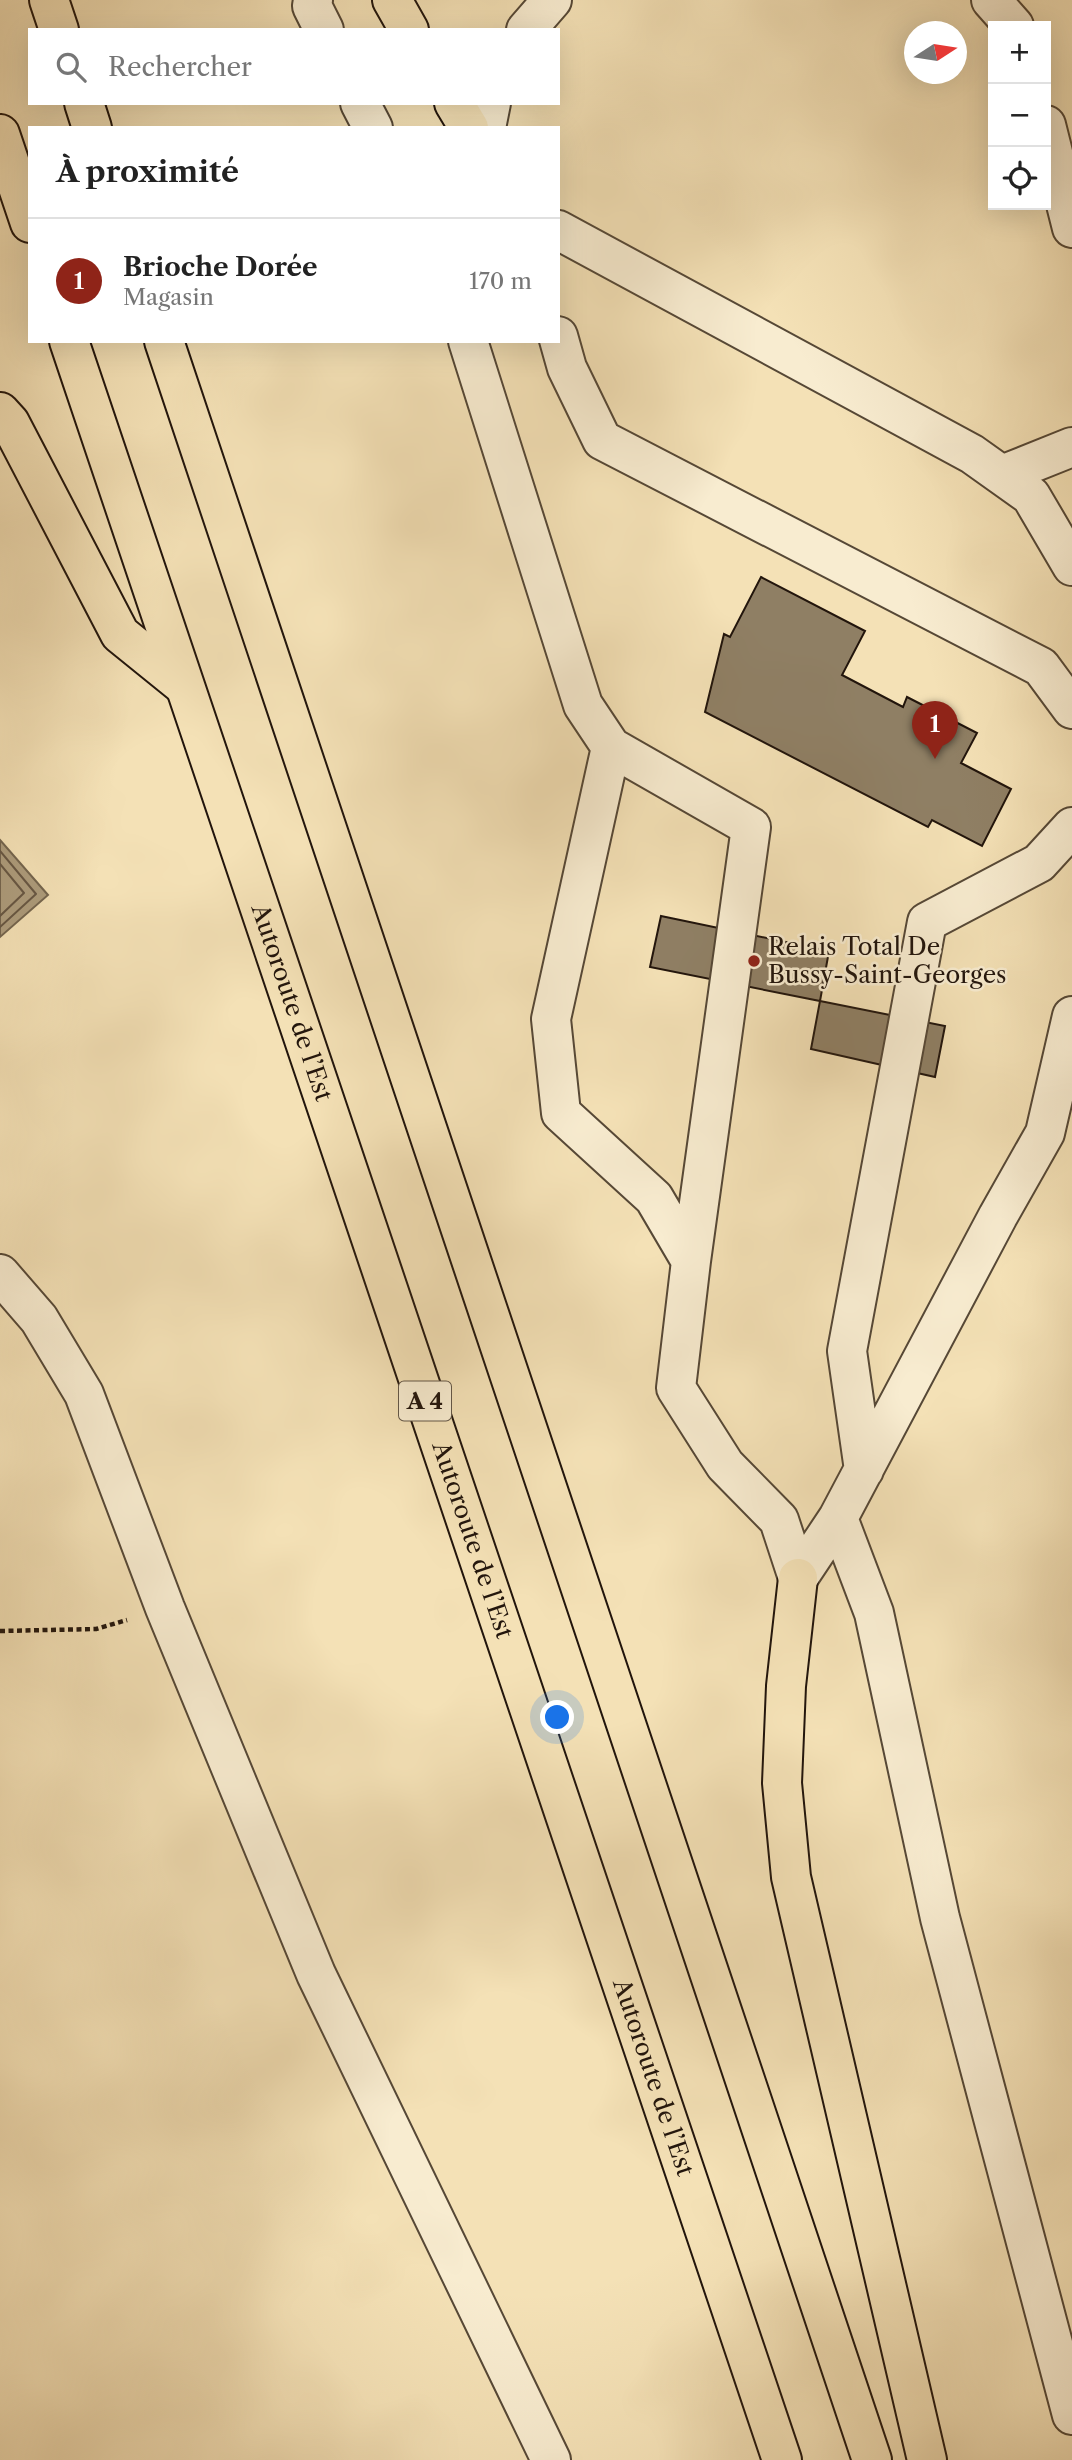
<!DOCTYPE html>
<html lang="fr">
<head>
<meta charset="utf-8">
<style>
  body { margin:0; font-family:"Libre Caslon Text",serif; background:#f2f2f2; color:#222 }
  .controls { position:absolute; right:21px; top:21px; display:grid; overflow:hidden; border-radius:0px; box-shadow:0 7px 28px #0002 }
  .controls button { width:63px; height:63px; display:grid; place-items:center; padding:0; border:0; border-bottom:2px solid #e0e0e0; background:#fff; color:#222; font:35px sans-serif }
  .compass { position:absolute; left:904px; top:21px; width:63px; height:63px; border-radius:50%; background:#fff; box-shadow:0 7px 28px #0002; rotate:78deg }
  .you { position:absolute; left:558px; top:1718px; width:24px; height:24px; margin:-18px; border:5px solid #fff; border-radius:50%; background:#1a73e8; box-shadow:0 0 0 10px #1a73e833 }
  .badge { display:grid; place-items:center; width:46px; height:46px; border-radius:50%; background:#8f2418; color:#fff; font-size:23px; font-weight:700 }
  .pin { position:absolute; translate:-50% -58px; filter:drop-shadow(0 2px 4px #0008) }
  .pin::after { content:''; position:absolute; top:37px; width:24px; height:21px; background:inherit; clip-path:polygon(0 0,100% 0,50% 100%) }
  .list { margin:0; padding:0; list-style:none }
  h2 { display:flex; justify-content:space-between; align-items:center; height:91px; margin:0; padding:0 28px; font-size:30px }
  h2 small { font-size:23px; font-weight:400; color:#767676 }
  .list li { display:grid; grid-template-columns:46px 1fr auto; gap:21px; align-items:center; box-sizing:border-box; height:126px; padding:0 28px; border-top:2px solid #e0e0e0 }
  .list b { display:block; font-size:26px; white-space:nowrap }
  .list p { margin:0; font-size:23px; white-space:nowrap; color:#767676 }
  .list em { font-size:23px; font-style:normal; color:#767676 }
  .icon { flex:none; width:38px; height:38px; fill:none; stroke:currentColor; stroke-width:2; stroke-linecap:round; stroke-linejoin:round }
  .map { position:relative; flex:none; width:1072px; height:2460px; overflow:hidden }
  .search { position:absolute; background:#fff; box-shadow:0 7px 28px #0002; left:28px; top:28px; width:532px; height:77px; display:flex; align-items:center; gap:18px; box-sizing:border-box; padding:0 24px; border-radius:0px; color:#767676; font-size:26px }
  .panel { position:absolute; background:#fff; box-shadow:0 7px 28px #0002; left:28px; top:126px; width:532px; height:217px; border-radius:0px }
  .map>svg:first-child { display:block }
  .water { fill:#ad9c7c; stroke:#75664f; stroke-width:2 }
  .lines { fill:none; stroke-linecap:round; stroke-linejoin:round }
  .shore { stroke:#685844; stroke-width:2 }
  .building { fill:#8f7f64; stroke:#22150c; stroke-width:2 }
  .minor-casing { stroke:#564836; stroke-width:42 }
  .highway-casing { stroke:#22150c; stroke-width:42 }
  .path { stroke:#22150c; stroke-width:4.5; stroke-dasharray:5 3.5; stroke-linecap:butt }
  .minor { stroke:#f8ecd0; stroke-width:38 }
  .highway { stroke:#f4e1b6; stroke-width:38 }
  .poi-dot { fill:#8f2418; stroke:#f8ecd0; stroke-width:2.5 }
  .labels { text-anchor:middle; stroke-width:5; stroke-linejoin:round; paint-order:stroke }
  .shield { fill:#f8ecd0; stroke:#625647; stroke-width:2 }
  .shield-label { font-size:23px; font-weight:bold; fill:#22150c }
  .poi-label { font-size:24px; fill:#22150c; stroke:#f8ecd0; text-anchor:start }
  .street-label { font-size:24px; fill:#22150c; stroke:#f8ecd0 }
</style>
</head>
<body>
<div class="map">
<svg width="1072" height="2460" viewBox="0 0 1072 2460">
  <rect width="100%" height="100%" fill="#f4e1b6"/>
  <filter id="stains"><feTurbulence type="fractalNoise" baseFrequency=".00286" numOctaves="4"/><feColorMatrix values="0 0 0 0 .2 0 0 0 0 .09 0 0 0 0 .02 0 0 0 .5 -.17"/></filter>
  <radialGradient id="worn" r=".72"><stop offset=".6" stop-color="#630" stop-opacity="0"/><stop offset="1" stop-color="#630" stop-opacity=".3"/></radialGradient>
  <!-- water -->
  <path class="water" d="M 0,840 L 48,895 L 0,937 Z"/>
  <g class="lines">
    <!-- shore -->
    <path class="shore" d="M 0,851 L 36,894 L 0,927
      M 0,864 L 24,893 L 0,916"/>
  </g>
  <!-- building -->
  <path class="building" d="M 761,577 L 865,631 L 842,675 L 903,707 L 907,697 L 977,733 L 961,763 L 1011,789 L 982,846 L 932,820 L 928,827 L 705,712 L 724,634 L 730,637 Z
    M 661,916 L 829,951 L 820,1001 L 650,967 Z
    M 820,1001 L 945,1026 L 935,1077 L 811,1049 Z"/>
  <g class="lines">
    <!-- minor casing -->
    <g class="minor-casing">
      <path id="minor" d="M 313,0 L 312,6 L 324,30
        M 991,0 L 1014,26
        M 526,30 L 552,0
        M 360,103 L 373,128
        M 1046,125 L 1072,228
        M 486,128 L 491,103
        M 558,230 L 972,454 L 1031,496 L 1072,566
        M 558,336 L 567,368 L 602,440 L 1041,667 L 1072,709
        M 468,341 L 583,705 L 611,747 L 551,1019 L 561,1113 L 654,1198 L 691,1261 L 676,1388 L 725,1465 L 779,1520 L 798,1578
        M 1002,475 L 1072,447
        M 611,747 L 751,827 L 691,1261
        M 0,1274 L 39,1319 L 84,1394 L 165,1608 L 316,1974 L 551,2460
        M 864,1470 L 847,1351 L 927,922 L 1039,863 L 1072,827
        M 838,1518 L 874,1613 L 940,1918 L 1072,2415
        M 798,1578 L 838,1518 L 998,1216 L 1045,1133 L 1072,1016"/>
    </g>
    <!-- highway casing -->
    <g class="highway-casing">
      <g id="highway">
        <path d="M 49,0 L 59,30"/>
        <path d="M 392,0 L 409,30"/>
        <path d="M 84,103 L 92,128"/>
        <path d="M 454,103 L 469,128"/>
        <path d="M 0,134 L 30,223"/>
        <path id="s1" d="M 69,341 L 782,2460"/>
        <path d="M 164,341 L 872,2460"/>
        <path d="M 0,412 L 10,423 L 120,634 L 183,685"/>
        <path d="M 798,1578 L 786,1686 L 782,1783 L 791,1877 L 927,2460"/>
      </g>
    </g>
    <!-- path -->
    <path class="path" d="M 0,1631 L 96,1629 L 127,1620"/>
    <!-- minor -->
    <use href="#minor" class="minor"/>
    <!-- highway -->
    <use href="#highway" class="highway"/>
  </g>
  <!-- markers -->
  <circle class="poi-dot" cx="754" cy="961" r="7"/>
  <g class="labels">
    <!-- shield labels -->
    <rect class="shield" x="399" y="1381.5" width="52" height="39" rx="5"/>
    <g class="shield-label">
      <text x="425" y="1409">A 4</text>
    </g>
    <!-- poi labels -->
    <g class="poi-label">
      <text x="768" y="955">Relais Total De<tspan x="768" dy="28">Bussy-Saint-Georges</tspan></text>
    </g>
    <!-- street labels -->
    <g class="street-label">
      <text dy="8" stroke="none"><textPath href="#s1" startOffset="698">Autoroute de l’Est</textPath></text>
      <text dy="8" stroke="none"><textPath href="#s1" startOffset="1265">Autoroute de l’Est</textPath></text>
      <text dy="8" stroke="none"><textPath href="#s1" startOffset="1832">Autoroute de l’Est</textPath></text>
    </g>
  </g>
  <rect width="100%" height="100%" filter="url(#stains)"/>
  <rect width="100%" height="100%" fill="url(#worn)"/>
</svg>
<div class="controls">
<button>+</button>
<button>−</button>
<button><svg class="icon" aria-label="locate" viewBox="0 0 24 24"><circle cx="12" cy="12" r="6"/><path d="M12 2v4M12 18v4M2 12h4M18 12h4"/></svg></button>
</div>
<svg class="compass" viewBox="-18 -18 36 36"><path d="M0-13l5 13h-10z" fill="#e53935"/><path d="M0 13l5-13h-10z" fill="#767676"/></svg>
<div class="you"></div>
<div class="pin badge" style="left:935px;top:759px">1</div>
<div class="search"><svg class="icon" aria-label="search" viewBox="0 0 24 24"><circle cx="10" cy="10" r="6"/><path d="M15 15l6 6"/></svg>Rechercher</div>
<section class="panel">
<h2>À proximité<small></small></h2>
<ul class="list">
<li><span class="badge">1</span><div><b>Brioche Dorée</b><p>Magasin</p></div><em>170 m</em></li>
</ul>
</section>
</div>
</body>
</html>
